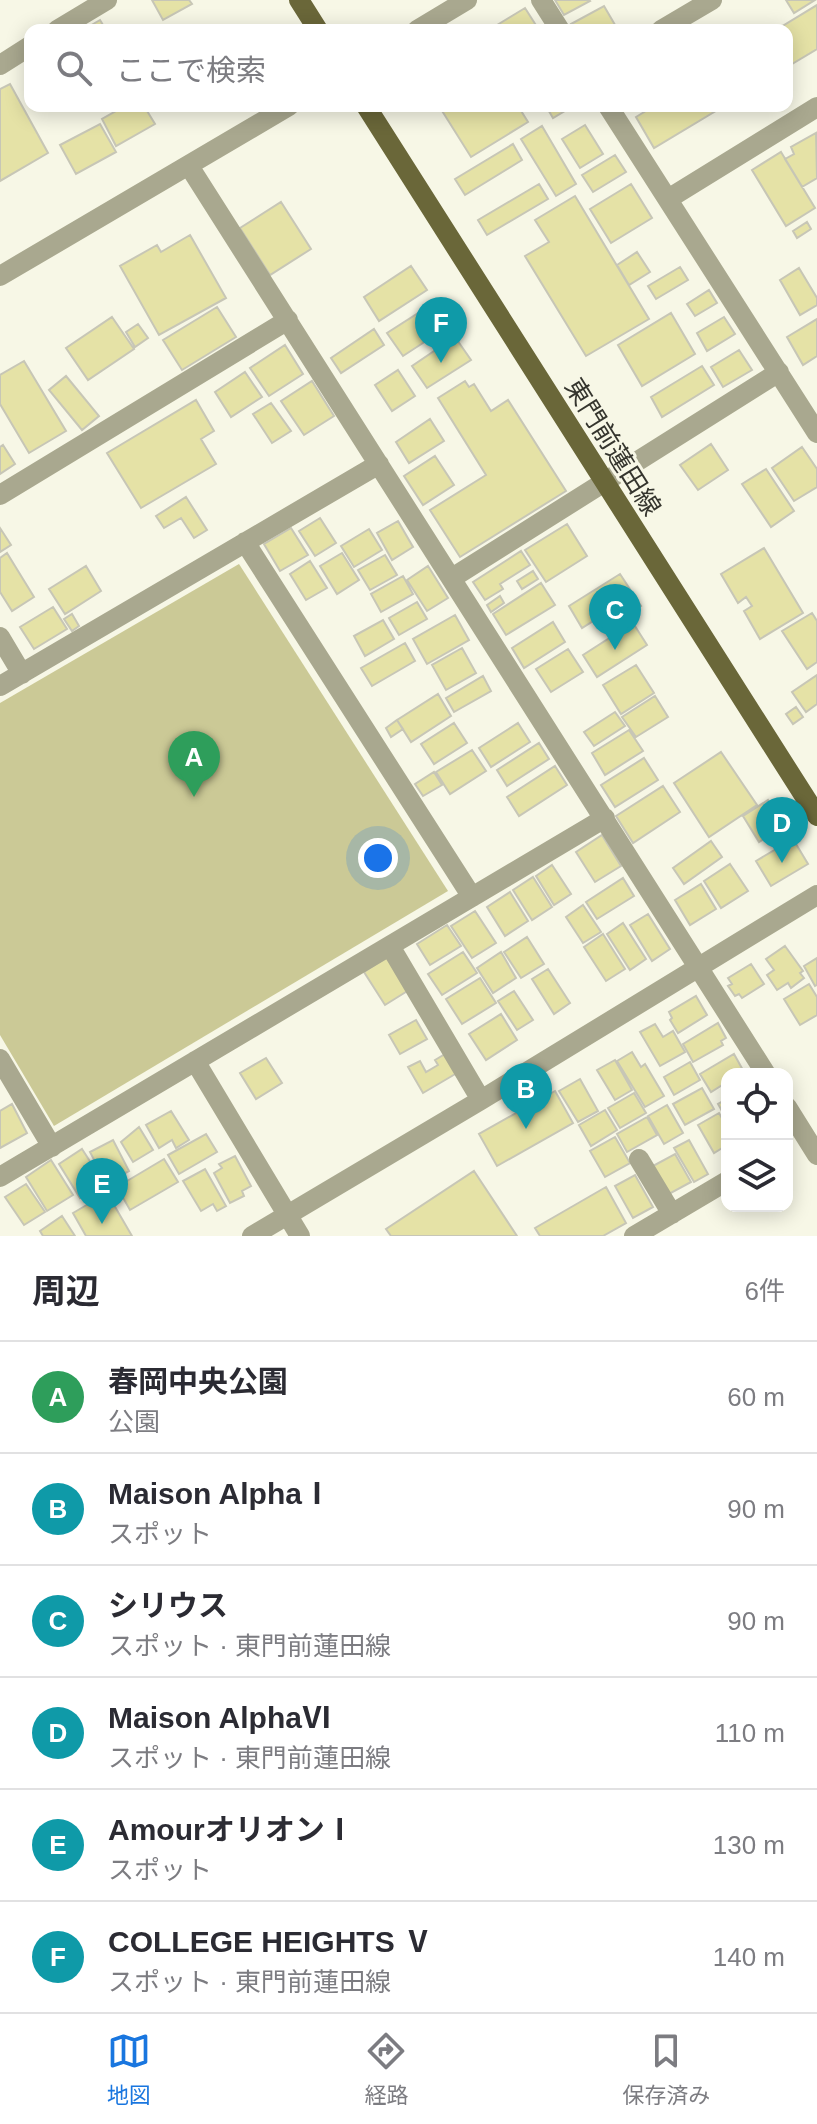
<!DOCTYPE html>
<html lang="ja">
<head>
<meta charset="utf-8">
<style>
  body { margin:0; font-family:Arial,"Noto Sans JP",sans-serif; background:#f2f2f3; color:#2b2b33 }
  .controls { position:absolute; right:24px; bottom:24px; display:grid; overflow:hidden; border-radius:16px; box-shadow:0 4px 20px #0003 }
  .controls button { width:72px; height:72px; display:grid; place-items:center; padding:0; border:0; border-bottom:2px solid #e1e1e2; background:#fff; color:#2b2b33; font:40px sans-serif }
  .you { position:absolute; left:378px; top:858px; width:28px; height:28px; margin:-20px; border:6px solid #fff; border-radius:50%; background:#1a73e8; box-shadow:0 0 0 12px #1a73e833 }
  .badge { display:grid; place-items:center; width:52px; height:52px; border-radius:50%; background:#1976df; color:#fff; font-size:26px; font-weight:700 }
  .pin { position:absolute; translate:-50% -66px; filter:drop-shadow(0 2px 4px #0008) }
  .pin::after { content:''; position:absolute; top:42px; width:28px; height:24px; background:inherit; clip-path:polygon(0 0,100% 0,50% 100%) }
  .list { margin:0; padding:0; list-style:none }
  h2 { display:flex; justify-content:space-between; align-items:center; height:104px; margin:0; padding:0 32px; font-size:34px }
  h2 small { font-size:26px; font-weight:400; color:#7c7c81 }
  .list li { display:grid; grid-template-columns:52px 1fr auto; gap:24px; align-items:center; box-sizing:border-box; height:112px; padding:0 32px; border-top:2px solid #e1e1e2 }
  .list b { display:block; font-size:30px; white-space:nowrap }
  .list p { margin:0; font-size:26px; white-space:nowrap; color:#7c7c81 }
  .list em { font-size:26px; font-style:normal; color:#7c7c81 }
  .icon { flex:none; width:44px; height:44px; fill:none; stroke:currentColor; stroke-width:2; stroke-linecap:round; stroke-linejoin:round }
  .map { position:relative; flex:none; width:817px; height:1236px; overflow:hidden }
  .search { position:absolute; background:#fff; box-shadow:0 4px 20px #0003; left:24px; right:24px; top:24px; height:88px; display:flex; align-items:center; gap:20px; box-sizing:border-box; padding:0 28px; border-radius:16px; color:#7c7c81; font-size:30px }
  .sheet { height:776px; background:#fff }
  nav { display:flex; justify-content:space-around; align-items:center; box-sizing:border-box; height:112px; border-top:2px solid #e1e1e2; background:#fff; font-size:22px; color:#7c7c81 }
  nav a { display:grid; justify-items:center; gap:4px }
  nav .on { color:#1976df }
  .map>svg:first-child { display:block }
  .green { fill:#cbc996 }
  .building { fill:#e5e2a6; stroke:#c7c6b6; stroke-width:2 }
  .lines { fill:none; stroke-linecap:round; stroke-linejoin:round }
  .minor { stroke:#a9a88f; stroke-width:20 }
  .major { stroke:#6a6739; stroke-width:20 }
  .labels { text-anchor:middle; stroke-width:6; stroke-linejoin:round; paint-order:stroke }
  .street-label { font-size:26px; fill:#35352e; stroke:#f7f7e6 }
</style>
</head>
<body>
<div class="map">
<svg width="817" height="1236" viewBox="0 0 817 1236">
  <rect width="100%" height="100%" fill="#f7f7e6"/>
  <!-- green -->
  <path class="green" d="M 239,564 L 448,891 L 54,1126 L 0,1035 L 0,703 Z"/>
  <!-- building -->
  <path class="building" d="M 152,0 L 189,0 L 192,4 L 163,20 Z
    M 555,0 L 589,0 L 590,1 L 564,15 Z
    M 786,0 L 815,0 L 794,13 Z
    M 817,5 L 817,49 L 787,67 L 787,30 L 776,30 Z
    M 604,6 L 618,30 L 574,30 L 571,24 Z
    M 525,8 L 539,30 L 489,30 Z
    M 100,20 L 106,30 L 83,30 Z
    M 10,84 L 48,153 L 0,181 L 0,89 Z
    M 125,106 L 144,106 L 155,124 L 116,146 L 102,119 Z
    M 439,106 L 518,106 L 528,122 L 471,157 Z
    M 546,106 L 573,106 L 553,118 Z
    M 654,106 L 724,106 L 654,148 L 636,117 Z
    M 100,124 L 116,152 L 76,174 L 60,145 Z
    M 585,125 L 603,154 L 580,168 L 562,139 Z
    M 542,126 L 576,184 L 556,196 L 521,139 Z
    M 816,133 L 817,178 L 802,187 L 785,159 L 794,154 L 791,147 Z
    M 513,144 L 522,160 L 465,195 L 455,179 Z
    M 781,152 L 815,208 L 786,226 L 752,170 Z
    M 615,155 L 626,172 L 593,192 L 582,175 Z
    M 539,184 L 548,199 L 487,235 L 478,220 Z
    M 631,184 L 652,218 L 611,243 L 590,209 Z
    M 575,196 L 649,319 L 586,356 L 525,256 L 549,242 L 535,220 Z
    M 281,202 L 311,249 L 270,275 L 240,228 Z
    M 807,222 L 811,229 L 797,238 L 793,231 Z
    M 190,235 L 226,298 L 159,335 L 120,266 L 157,245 L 161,252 Z
    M 637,252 L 650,272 L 629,285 L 617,265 Z
    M 411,266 L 427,290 L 379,321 L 364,297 Z
    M 680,267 L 688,280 L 656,299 L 648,286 Z
    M 799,268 L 817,298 L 817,305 L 800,315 L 780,280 Z
    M 709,290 L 717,303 L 695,316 L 687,304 Z
    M 434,303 L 449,326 L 403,356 L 387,333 Z
    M 217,307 L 236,337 L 182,370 L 163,340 Z
    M 671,313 L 695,354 L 642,386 L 618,345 Z
    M 112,317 L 134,349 L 88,380 L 66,348 Z
    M 724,317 L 735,334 L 707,351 L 697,333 Z
    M 817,319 L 817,356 L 803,365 L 787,337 Z
    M 138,324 L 148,338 L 135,347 L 126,332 Z
    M 374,329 L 384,345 L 341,373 L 331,358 Z
    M 455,337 L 471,360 L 427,388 L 412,366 Z
    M 285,345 L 303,374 L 269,396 L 250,368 Z
    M 739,350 L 752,370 L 723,387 L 711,367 Z
    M 24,361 L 66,431 L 29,453 L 0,404 L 0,375 Z
    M 702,366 L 714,385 L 662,417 L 651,397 Z
    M 398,370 L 415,396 L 392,411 L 375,385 Z
    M 245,372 L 262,397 L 231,417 L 215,392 Z
    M 66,376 L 99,416 L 82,430 L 49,390 Z
    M 312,381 L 334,416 L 304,435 L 281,401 Z
    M 465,381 L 469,387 L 474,384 L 491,411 L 508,400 L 566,491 L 460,557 L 430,510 L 486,475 L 438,398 Z
    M 196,400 L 214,431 L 201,439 L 216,464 L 141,508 L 107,453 Z
    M 271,403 L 291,431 L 272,443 L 253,414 Z
    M 430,419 L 444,441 L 409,463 L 396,442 Z
    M 711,444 L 728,470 L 698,490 L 680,465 Z
    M 3,445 L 15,464 L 0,474 L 0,447 Z
    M 802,447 L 817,469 L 817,487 L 794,501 L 772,468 Z
    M 435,456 L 454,485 L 423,505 L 404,476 Z
    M 766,469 L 794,511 L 771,527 L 742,484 Z
    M 186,497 L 207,530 L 194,538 L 181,518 L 164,528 L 156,516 Z
    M 320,518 L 336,543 L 315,556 L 299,531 Z
    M 398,521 L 413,547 L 392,560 L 377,533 Z
    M 567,524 L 587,556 L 546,582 L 525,550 Z
    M 0,528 L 11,545 L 0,552 Z
    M 291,528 L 308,555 L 280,571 L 264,544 Z
    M 369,529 L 382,550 L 354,567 L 341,546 Z
    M 764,548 L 803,613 L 760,639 L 744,611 L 752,606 L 746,597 L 738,603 L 721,574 Z
    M 521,551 L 530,565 L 500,584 L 503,589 L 485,600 L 473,582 Z
    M 7,553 L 34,597 L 12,611 L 0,592 L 0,558 Z
    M 342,553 L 359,580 L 337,594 L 320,566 Z
    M 385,555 L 397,575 L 370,590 L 358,570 Z
    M 310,561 L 327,588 L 306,600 L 290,574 Z
    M 86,566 L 101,591 L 65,614 L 49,589 Z
    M 428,566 L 448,598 L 427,611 L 407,580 Z
    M 533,571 L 538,579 L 522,589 L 517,581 Z
    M 620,574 L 641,606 L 624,617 L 617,606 L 582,628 L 569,606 Z
    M 403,576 L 413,594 L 381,612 L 371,594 Z
    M 541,583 L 555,605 L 506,635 L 493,614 Z
    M 500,596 L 504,603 L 491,612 L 487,605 Z
    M 417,602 L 427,619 L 399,635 L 389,618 Z
    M 53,607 L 67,629 L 34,649 L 20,627 Z
    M 812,613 L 817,621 L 817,662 L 807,669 L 782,631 Z
    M 72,614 L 79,626 L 72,631 L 64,619 Z
    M 455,615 L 469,640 L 427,664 L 413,639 Z
    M 383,620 L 394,639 L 365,656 L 354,636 Z
    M 553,622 L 565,642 L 524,668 L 512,648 Z
    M 633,623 L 647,645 L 597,677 L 583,655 Z
    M 405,643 L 415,661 L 372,686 L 361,668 Z
    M 462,648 L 476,673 L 446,690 L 432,665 Z
    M 568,649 L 583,672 L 551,692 L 536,669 Z
    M 636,665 L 654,693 L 621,714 L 603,685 Z
    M 817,675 L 817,704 L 806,712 L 792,692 Z
    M 483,676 L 491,691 L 454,712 L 446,698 Z
    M 438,694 L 451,716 L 411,742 L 397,720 Z
    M 655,696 L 668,717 L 636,737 L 622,717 Z
    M 796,707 L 803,717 L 793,724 L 786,714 Z
    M 615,712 L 625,726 L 594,746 L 584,732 Z
    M 397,720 L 403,729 L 391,737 L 386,728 Z
    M 454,723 L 467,743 L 434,764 L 421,744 Z
    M 518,723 L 530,742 L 491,767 L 479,748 Z
    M 629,730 L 643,751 L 605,775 L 592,753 Z
    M 539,743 L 549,759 L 507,786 L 497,770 Z
    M 472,750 L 486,771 L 450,794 L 436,772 Z
    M 721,752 L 757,805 L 709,837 L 674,783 Z
    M 644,758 L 658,780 L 615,807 L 601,785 Z
    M 555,766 L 567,785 L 519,816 L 507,797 Z
    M 434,772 L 442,785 L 423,796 L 415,784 Z
    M 663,786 L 680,812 L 633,843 L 616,816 Z
    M 768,800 L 785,826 L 759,842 L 743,816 Z
    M 602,835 L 621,866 L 595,882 L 576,852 Z
    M 793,839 L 808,864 L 771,886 L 756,861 Z
    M 711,841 L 722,857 L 684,884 L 673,868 Z
    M 730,864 L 748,891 L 721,908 L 704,881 Z
    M 552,865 L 571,894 L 554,905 L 536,876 Z
    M 533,877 L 552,907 L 532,920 L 513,890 Z
    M 623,878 L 634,896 L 597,919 L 586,902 Z
    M 701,884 L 716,909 L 690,925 L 675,900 Z
    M 510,892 L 528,921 L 505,936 L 487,907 Z
    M 583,905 L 601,932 L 583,943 L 566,917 Z
    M 475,911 L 496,943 L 472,958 L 451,926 Z
    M 648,914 L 670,949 L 652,961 L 630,925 Z
    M 623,923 L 646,959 L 630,970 L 607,934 Z
    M 447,925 L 461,946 L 430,965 L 417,944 Z
    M 603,934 L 625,969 L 606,981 L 584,947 Z
    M 527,937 L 544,964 L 521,978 L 504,952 Z
    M 785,946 L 803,971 L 800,973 L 804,978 L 791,988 L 788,983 L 777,990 L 767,975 L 774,970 L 766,959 Z
    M 463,952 L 477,973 L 442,995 L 428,974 Z
    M 501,952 L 516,978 L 493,993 L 477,968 Z
    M 387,957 L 409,990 L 385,1005 L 364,972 Z
    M 817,958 L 817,985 L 815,986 L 804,966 Z
    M 751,964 L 764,984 L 742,998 L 739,994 L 735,996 L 728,986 L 732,984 L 728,978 Z
    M 548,969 L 570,1003 L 554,1014 L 532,979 Z
    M 480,978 L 496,1003 L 462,1024 L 446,999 Z
    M 809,984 L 817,997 L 817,1015 L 800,1025 L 784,999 Z
    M 514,991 L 533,1020 L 517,1030 L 498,1001 Z
    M 696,996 L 707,1015 L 678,1033 L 670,1020 L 672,1018 L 669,1012 Z
    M 501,1014 L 517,1040 L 486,1060 L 469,1034 Z
    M 416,1020 L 427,1039 L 400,1054 L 389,1035 Z
    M 718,1023 L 726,1038 L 721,1041 L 723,1045 L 693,1062 L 683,1044 Z
    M 655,1024 L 663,1037 L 673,1031 L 685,1052 L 660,1066 L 640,1032 Z
    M 632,1052 L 641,1067 L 645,1064 L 664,1096 L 645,1107 L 617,1061 Z
    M 445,1054 L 457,1073 L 423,1093 L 408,1067 L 420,1061 L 426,1072 L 438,1065 L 435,1060 Z
    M 734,1054 L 744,1072 L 727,1074 L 727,1082 L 711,1092 L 700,1074 Z
    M 266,1058 L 282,1083 L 256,1099 L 240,1073 Z
    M 615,1060 L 632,1090 L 615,1100 L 597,1070 Z
    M 690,1062 L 700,1080 L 674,1095 L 664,1077 Z
    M 580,1079 L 598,1111 L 578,1122 L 559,1091 Z
    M 702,1088 L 714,1109 L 685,1125 L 673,1104 Z
    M 555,1091 L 573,1123 L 497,1166 L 479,1134 Z
    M 634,1093 L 646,1113 L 620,1128 L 608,1108 Z
    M 727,1099 L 727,1120 L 718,1104 Z
    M 12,1104 L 27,1133 L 0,1148 L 0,1111 Z
    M 667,1105 L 683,1133 L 664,1144 L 648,1116 Z
    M 605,1110 L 617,1130 L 591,1146 L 579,1125 Z
    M 171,1111 L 189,1140 L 176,1148 L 172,1140 L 159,1148 L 146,1125 Z
    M 719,1113 L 727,1127 L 727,1145 L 714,1153 L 698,1125 Z
    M 647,1117 L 657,1135 L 627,1152 L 617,1134 Z
    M 139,1127 L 153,1150 L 133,1162 L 121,1142 Z
    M 206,1134 L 217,1152 L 179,1174 L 168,1155 Z
    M 615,1137 L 630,1163 L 605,1177 L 590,1151 Z
    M 113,1140 L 129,1171 L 116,1178 L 113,1171 L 103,1177 L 90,1152 Z
    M 689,1140 L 708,1174 L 694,1182 L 674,1148 Z
    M 82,1149 L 104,1183 L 80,1198 L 59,1164 Z
    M 675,1154 L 691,1182 L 669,1194 L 653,1166 Z
    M 235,1156 L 251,1186 L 242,1191 L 244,1196 L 230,1203 L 214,1173 L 222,1168 L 219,1164 Z
    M 164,1159 L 178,1182 L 130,1210 L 117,1187 Z
    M 51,1160 L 73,1195 L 47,1211 L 26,1177 Z
    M 205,1169 L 226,1206 L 217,1211 L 213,1204 L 201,1211 L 183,1181 Z
    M 474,1171 L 517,1236 L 391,1236 L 386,1229 Z
    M 635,1175 L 653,1207 L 633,1218 L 615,1186 Z
    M 26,1184 L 45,1212 L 24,1225 L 5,1197 Z
    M 606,1187 L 626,1223 L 603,1236 L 540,1236 L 535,1228 Z
    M 107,1193 L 132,1236 L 86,1236 L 73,1213 Z
    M 62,1216 L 75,1236 L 43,1236 L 40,1231 Z"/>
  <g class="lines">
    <!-- minor -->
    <path class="minor" d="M 541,0 L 560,30
      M 57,30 L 107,0
      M 417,30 L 467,0
      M 661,30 L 712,0
      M 0,65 L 30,46
      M 608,106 L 817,433
      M 189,166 L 766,1074
      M 668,199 L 817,107
      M 0,276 L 289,106
      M 0,495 L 288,320
      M 245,542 L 472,897
      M 452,578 L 779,372
      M 0,637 L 22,674
      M 0,686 L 379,464
      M 390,946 L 481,1100
      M 0,1059 L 52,1147
      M 195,1061 L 300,1236
      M 787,1107 L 817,1155
      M 639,1159 L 672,1214
      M 0,1177 L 605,818
      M 252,1236 L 481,1100 L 817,895
      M 634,1236 L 727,1181"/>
    <!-- major -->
    <path class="major" d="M 299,0 L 318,30
      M 366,106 L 817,816"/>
  </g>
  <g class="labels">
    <!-- street labels -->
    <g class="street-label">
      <text transform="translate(613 447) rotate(58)" y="9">東門前蓮田線</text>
    </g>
  </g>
</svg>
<div class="controls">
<button><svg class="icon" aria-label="locate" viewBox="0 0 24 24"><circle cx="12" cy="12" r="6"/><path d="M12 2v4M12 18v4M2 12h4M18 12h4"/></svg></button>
<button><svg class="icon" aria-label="layers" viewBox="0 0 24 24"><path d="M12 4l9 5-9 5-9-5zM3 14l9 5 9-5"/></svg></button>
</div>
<div class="you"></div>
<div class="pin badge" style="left:194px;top:797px;background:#2e9e5b">A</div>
<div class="pin badge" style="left:526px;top:1129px;background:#0f9aa8">B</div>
<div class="pin badge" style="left:615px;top:650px;background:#0f9aa8">C</div>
<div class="pin badge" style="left:782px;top:863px;background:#0f9aa8">D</div>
<div class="pin badge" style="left:102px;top:1224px;background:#0f9aa8">E</div>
<div class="pin badge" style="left:441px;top:363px;background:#0f9aa8">F</div>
<div class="search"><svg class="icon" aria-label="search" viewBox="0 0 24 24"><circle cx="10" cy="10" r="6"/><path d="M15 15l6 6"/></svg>ここで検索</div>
</div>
<section class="sheet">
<h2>周辺<small>6件</small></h2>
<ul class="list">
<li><span class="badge" style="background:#2e9e5b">A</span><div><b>春岡中央公園</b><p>公園</p></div><em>60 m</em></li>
<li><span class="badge" style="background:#0f9aa8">B</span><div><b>Maison AlphaⅠ</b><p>スポット</p></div><em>90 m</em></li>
<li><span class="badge" style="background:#0f9aa8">C</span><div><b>シリウス</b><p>スポット · 東門前蓮田線</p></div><em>90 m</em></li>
<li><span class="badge" style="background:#0f9aa8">D</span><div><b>Maison AlphaⅥ</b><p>スポット · 東門前蓮田線</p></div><em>110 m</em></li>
<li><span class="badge" style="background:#0f9aa8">E</span><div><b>AmourオリオンⅠ</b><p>スポット</p></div><em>130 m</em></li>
<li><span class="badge" style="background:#0f9aa8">F</span><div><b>COLLEGE HEIGHTS Ⅴ</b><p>スポット · 東門前蓮田線</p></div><em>140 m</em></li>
</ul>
</section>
<nav>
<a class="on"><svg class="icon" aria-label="map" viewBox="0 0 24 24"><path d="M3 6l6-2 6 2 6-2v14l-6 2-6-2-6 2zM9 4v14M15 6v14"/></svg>地図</a>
<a><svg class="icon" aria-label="directions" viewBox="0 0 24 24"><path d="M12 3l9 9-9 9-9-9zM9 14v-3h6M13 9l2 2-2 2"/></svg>経路</a>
<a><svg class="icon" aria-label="saved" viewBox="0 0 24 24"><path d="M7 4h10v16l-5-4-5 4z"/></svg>保存済み</a>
</nav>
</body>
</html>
